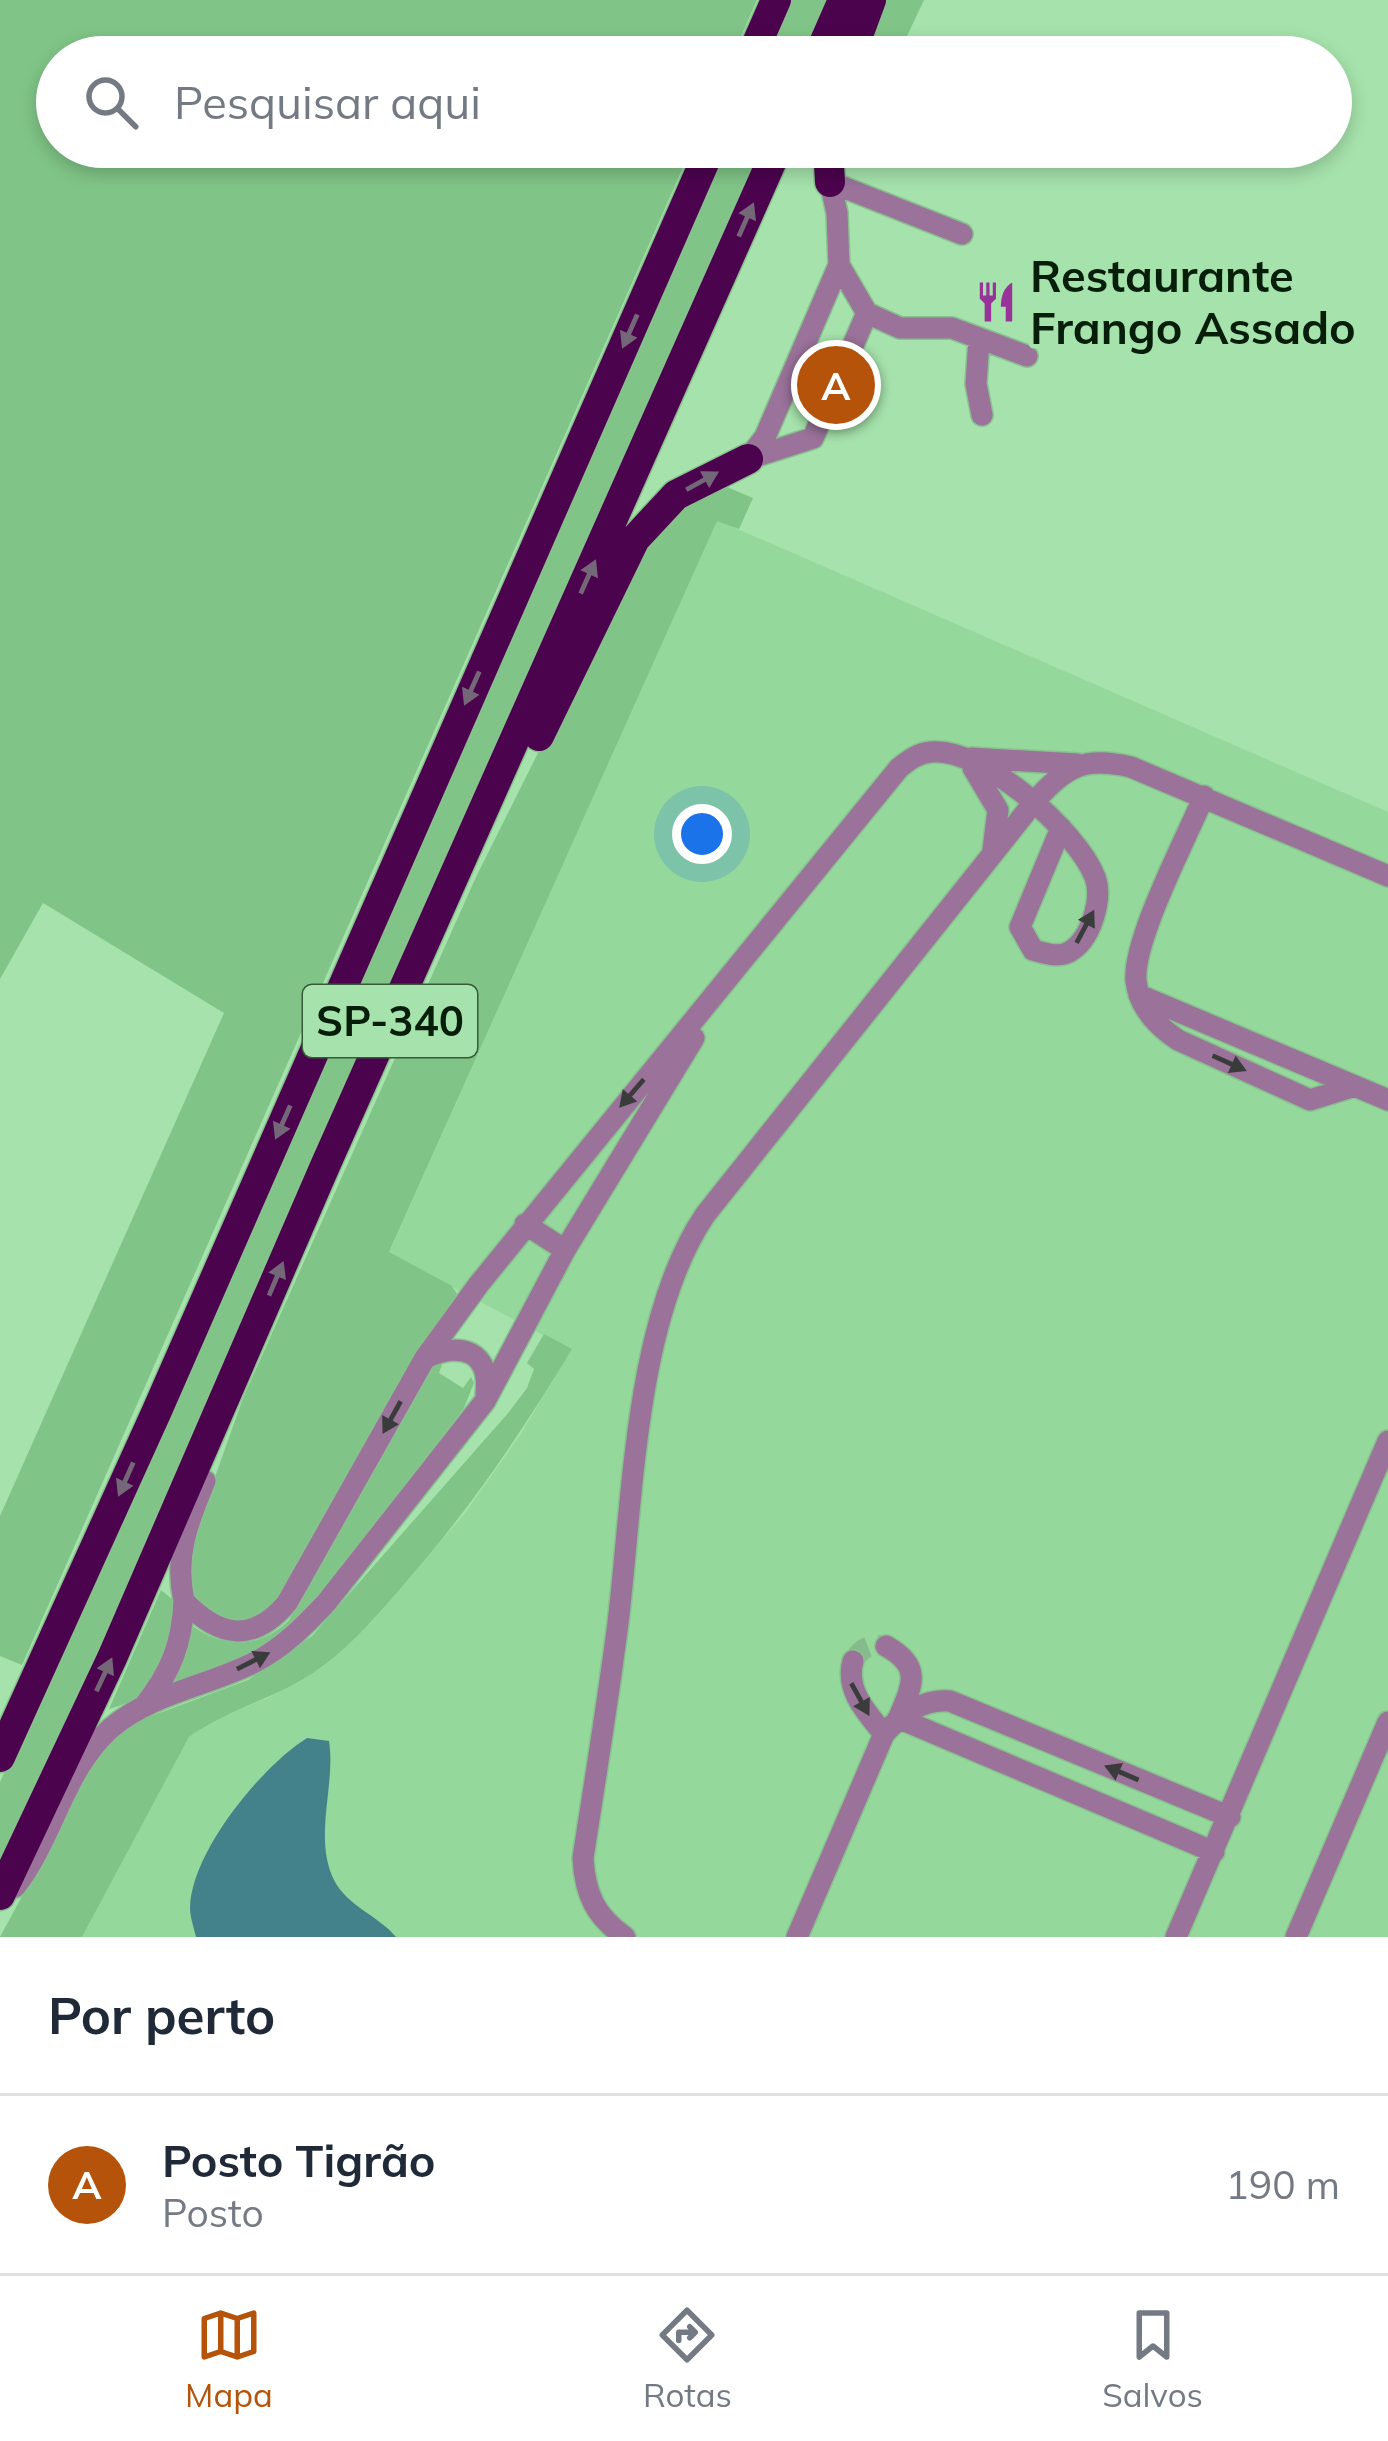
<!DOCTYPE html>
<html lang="pt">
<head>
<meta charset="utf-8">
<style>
  body { margin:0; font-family:Mulish,sans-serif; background:#f2f2f3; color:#1f2937 }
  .you { position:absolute; left:702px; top:834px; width:42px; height:42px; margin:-30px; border:9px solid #fff; border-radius:50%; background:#1a73e8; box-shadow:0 0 0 18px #1a73e833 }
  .badge { display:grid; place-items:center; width:78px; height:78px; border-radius:50%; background:#b45309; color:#fff; font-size:39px; font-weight:700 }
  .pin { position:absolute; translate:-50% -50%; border:6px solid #fff; box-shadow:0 3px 12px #0006 }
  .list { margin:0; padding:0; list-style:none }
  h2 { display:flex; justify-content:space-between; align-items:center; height:156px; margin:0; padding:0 48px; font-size:51px }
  h2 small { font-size:39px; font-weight:400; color:#747a83 }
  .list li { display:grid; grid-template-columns:78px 1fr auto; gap:36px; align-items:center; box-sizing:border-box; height:180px; padding:0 48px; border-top:3px solid #e0e1e3 }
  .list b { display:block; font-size:45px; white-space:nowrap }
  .list p { margin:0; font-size:39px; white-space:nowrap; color:#747a83 }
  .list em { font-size:39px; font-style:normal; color:#747a83 }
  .icon { flex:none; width:66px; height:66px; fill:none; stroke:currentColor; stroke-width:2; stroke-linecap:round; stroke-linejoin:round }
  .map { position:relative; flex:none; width:1388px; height:1937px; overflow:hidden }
  .search { position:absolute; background:#fff; box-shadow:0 6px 18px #0003; left:36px; right:36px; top:36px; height:132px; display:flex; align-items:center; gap:30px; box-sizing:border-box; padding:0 42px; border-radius:66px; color:#747a83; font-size:45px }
  .sheet { height:336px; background:#fff }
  nav { display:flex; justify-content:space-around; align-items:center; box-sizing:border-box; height:168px; border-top:3px solid #e0e1e3; background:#fff; font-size:33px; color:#747a83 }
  nav a { display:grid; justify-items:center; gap:6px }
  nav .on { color:#b45309 }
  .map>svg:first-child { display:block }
  .built { fill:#95d89b }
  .green { fill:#80c587 }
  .water { fill:#43828b }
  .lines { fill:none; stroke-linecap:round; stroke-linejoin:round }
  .minor-tunnel { stroke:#86bc8c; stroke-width:21; stroke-dasharray:21 10; stroke-linecap:butt }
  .minor-casing { stroke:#89c08f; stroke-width:24 }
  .highway-casing { stroke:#89c08f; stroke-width:33 }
  .minor { stroke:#9a729a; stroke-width:21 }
  .highway { stroke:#4c034e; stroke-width:30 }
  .oneway { fill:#746878 }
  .oneway2 { fill:#3a3c3c }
  .labels { text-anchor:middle; stroke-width:9; stroke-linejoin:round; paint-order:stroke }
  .shield { fill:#a6e3ac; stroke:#375a3b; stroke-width:3 }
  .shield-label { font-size:42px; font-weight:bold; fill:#071f0a }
  .poi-label { font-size:45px; font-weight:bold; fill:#071f0a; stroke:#a6e3ac; text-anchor:start }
</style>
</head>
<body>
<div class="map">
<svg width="1388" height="1937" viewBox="0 0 1388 1937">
  <rect width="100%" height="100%" fill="#a6e3ac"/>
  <!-- built -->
  <path class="built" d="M 717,520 L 1388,812 L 1388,1937 L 82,1937 L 189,1737 L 211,1721 L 270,1697 L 319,1669 L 371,1623 L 465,1513 L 520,1435 L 571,1350 L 389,1253 Z"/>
  <!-- green -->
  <path class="green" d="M 0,0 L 757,0 L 732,57 L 57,57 L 57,147 L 692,147 L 22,1665 L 0,1656 L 0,1516 L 224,1013 L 43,903 L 0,979 Z
    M 787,0 L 830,0 L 805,57 L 762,57 Z
    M 884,0 L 924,0 L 897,57 L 860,57 Z
    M 722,147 L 766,147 L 0,1878 L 0,1782 L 100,1564 Z
    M 720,484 L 753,498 L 739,529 L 717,521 L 389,1252 L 452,1286 L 459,1297 L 422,1344 L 279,1596 L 269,1609 L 244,1623 L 212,1617 L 190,1592 L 187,1556 L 243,1398 L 476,877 L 632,565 L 669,516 Z
    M 544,1334 L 572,1349 C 523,1430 473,1505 411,1576 C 383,1609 355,1643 320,1668 C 279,1698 229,1708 189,1737 L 82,1937 L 0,1937 L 100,1752 L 115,1737 L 135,1722 L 248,1680 L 312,1636 L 509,1412 L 527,1388 L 534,1369 L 527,1363 Z
    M 443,1362 L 439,1373 L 463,1388 L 471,1377 L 474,1383 L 464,1408 L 309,1609 L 266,1646 L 237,1662 L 170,1687 L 189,1644 L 191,1625 C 223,1648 259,1650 289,1620 L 426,1375 L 432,1366 Z
    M 161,1590 L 172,1599 C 180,1620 163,1678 146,1692 C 135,1701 122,1705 109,1709 Z"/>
  <!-- water -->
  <path class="water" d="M 307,1738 L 329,1741 C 336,1784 313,1838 334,1880 C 347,1906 379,1916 396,1937 L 196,1937 C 194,1928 190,1917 190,1908 C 191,1852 262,1766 307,1738 Z"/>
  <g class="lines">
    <!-- minor-tunnel -->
    <path class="minor-tunnel" d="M 853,1661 C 862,1647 870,1644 886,1646"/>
    <!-- minor casing -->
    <g class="minor-casing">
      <path id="minor" d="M 839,265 L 867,313 L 900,328 L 952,328 L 1027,356
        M 979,339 L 976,384 L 982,415
        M 748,459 L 765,437 L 839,265 L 837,213 L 830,182 L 962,234
        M 748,459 L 813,438 L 867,313
        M 971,758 L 1077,764
        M 973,768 L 998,810 L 993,850
        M 1204,796 C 1187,837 1132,941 1136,981 C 1139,1008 1157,1026 1178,1040 L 1310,1100 L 1355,1086
        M 1139,995 L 1388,1100
        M 525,1224 L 565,1250
        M 426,1358 C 460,1341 491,1351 486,1394
        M 205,1481 C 188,1522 174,1556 184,1601 C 219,1637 252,1644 287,1603 L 425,1358 L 479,1284 L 899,768 C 909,760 918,753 931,752 C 983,747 1077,831 1095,877 C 1103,899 1091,940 1069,952 C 1058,958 1045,953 1033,950 L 1020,927 L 1061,828
        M 886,1646 C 922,1666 913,1684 899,1717
        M 853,1661 C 845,1690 866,1712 884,1734
        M 144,1706 C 171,1672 182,1644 184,1601
        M 898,1718 L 1214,1852
        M 15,1887 C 53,1839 64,1769 111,1728 C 152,1693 208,1686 255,1662 C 283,1648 304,1626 326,1603 L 485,1401 L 565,1250 L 694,1038
        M 625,1937 C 595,1916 585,1894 583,1858 C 595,1780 608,1701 618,1623 C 633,1499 635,1319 705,1215 L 1034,802 C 1067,766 1083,756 1131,767 L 1388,876
        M 797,1937 L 884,1734 C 902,1714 922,1699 950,1701 L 1230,1817
        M 1176,1937 L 1388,1441
        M 1296,1937 L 1388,1722"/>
    </g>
    <!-- highway casing -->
    <g class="highway-casing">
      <path id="highway" d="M 751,57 L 776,0
        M 818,57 L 843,0
        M 850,57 L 871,0
        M 828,147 L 830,182
        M 539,736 L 635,539 L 676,495 L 748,459
        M 0,1757 L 156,1413 L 711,147
        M 0,1895 L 112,1658 L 325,1166 L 778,147"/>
    </g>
    <!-- minor -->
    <use href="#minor" class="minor"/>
    <!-- highway -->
    <use href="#highway" class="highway"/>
  </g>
  <!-- one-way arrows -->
  <defs><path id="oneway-solid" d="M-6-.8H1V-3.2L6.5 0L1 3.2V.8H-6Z" transform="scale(3)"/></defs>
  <g class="oneway">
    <use href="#oneway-solid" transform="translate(746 220) rotate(-66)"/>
    <use href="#oneway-solid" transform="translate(630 331) rotate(114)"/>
    <use href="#oneway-solid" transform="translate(702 481) rotate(-29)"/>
    <use href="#oneway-solid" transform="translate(588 577) rotate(-66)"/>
    <use href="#oneway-solid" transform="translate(472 688) rotate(114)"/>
    <use href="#oneway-solid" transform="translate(283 1122) rotate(114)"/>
    <use href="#oneway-solid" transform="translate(276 1279) rotate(-67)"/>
    <use href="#oneway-solid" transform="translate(126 1479) rotate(114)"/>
    <use href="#oneway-solid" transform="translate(104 1675) rotate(-65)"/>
  </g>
  <g class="oneway2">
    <use href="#oneway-solid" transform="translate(1085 927) rotate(-62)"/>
    <use href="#oneway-solid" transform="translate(1229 1063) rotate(24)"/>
    <use href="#oneway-solid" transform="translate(632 1093) rotate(131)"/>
    <use href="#oneway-solid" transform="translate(392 1417) rotate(119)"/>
    <use href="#oneway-solid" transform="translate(253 1661) rotate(-27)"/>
    <use href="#oneway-solid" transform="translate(860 1699) rotate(61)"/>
    <use href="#oneway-solid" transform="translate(1122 1773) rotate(-157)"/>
  </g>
  <!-- icons -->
  <defs>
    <g id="restaurant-bare" transform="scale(3.24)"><path d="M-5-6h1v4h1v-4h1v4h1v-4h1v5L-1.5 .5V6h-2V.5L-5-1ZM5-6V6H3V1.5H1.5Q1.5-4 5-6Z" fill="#973399" stroke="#a6e3ac" stroke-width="2.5" paint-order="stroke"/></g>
  </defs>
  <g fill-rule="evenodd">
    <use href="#restaurant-bare" x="996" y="302"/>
  </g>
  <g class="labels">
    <!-- shield labels -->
    <rect class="shield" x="303" y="985" width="174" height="72" rx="9"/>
    <g class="shield-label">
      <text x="390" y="1036">SP-340</text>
    </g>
    <!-- poi labels -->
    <g class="poi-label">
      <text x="1030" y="292">Restaurante<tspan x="1030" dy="52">Frango Assado</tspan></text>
    </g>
  </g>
</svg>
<div class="you"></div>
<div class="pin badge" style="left:836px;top:385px">A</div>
<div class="search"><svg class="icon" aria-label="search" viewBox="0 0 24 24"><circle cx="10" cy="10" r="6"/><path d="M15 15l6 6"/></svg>Pesquisar aqui</div>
</div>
<section class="sheet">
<h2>Por perto<small></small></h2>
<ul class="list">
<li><span class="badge">A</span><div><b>Posto Tigrão</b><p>Posto</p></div><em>190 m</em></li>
</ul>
</section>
<nav>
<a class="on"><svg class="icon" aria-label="map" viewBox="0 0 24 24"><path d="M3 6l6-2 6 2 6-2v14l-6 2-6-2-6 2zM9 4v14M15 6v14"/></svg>Mapa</a>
<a><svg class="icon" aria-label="directions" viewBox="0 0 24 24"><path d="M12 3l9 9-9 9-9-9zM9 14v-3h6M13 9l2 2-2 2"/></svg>Rotas</a>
<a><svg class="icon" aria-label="saved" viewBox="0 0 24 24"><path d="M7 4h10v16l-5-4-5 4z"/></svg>Salvos</a>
</nav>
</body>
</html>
